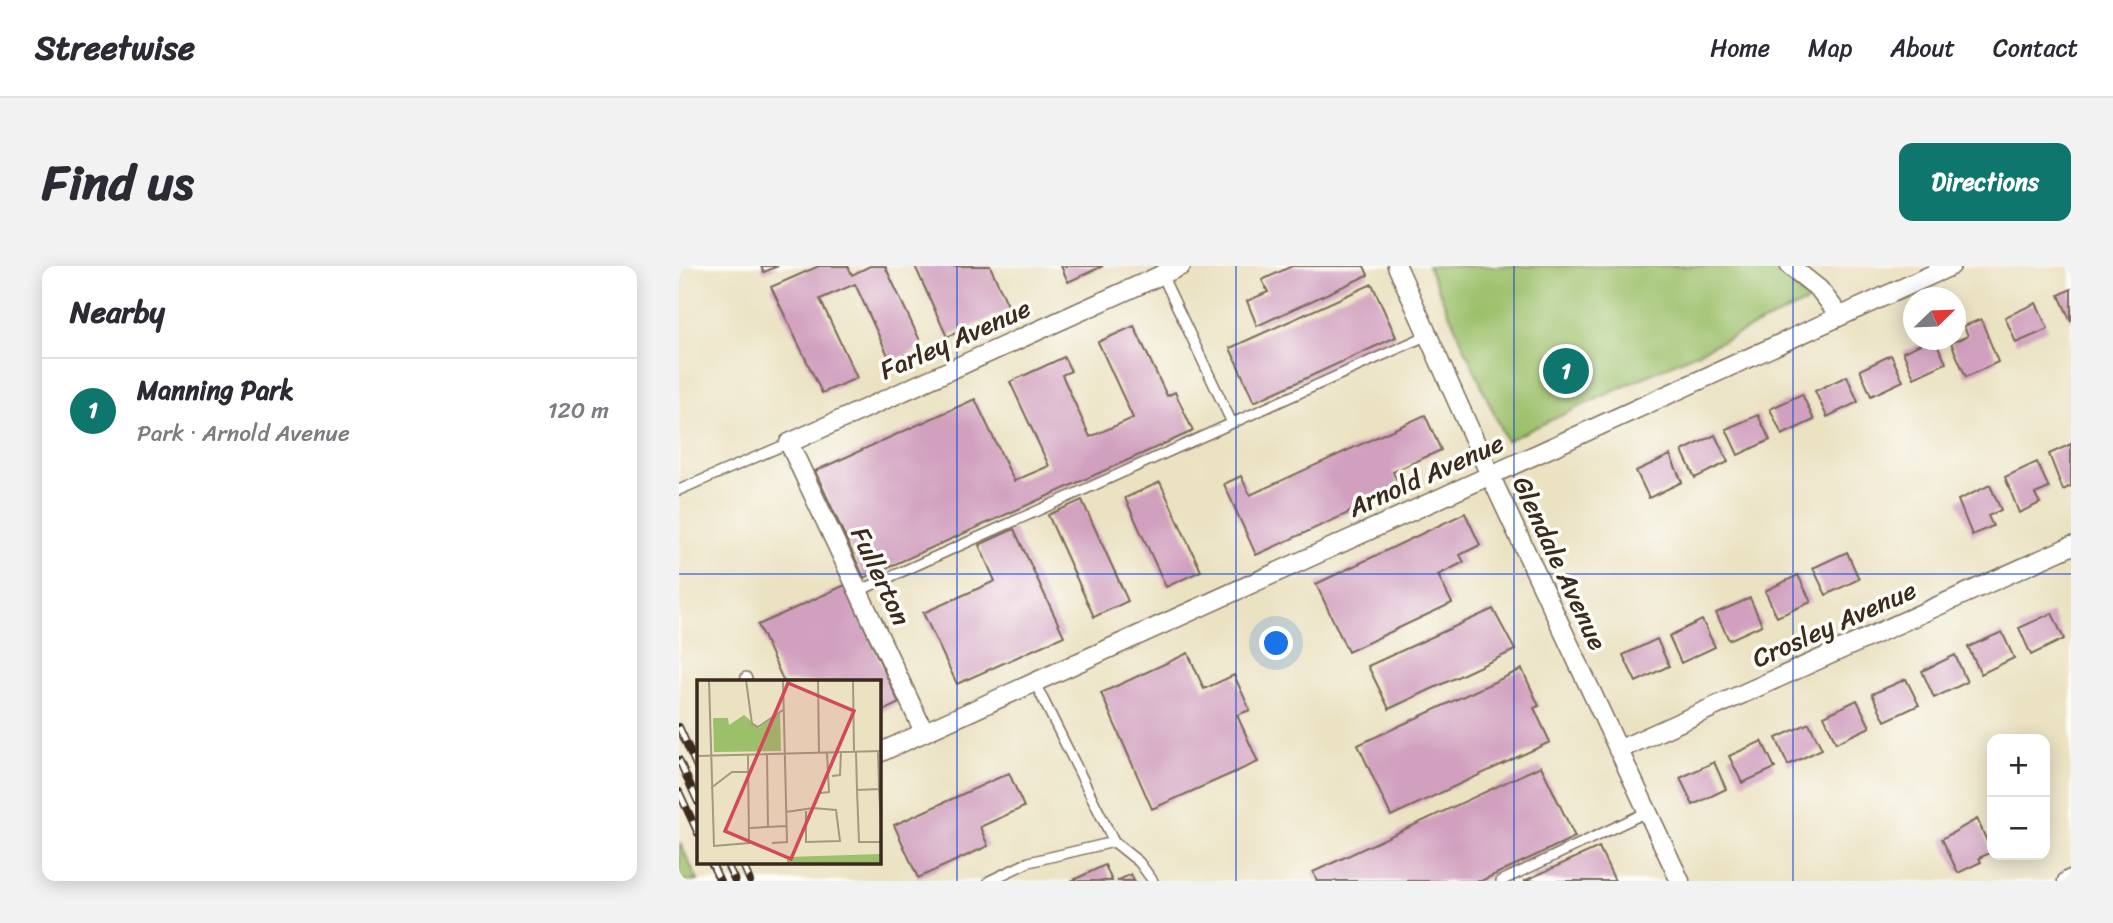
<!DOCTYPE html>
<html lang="en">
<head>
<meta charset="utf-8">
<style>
  body { margin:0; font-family:Sriracha,sans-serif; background:#f2f2f3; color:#2b2b33 }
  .controls { position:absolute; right:21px; bottom:21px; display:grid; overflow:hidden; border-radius:14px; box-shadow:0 4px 18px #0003 }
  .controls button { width:63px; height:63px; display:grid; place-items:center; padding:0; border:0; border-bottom:2px solid #e1e1e2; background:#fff; color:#2b2b33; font:35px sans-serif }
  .compass { position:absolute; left:1224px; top:21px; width:63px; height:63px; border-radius:50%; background:#fff; box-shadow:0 4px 18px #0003; rotate:67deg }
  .you { position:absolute; left:598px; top:378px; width:24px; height:24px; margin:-18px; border:5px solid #fff; border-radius:50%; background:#1a73e8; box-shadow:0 0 0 10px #1a73e833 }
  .badge { display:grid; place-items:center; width:46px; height:46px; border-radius:50%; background:#0f766e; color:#fff; font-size:23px; font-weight:700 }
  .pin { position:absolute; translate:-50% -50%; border:4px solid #fff; box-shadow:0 2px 7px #0006 }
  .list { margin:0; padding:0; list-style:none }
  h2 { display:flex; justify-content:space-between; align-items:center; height:91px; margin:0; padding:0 28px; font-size:30px }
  h2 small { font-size:23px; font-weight:400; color:#7c7c81 }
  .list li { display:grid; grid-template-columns:46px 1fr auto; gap:21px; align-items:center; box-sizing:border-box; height:105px; padding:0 28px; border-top:2px solid #e1e1e2 }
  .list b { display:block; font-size:26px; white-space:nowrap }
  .list p { margin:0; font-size:23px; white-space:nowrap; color:#7c7c81 }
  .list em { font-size:23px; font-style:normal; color:#7c7c81 }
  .map { position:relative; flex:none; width:1392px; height:615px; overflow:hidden; border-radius:14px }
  header { display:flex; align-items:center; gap:42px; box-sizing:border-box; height:98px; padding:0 35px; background:#fff; border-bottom:2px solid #e1e1e2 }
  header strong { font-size:33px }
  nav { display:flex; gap:38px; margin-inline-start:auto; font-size:24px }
  .intro { display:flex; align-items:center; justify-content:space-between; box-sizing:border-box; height:168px; padding:0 42px }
  h1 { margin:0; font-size:49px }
  .button { padding:18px 32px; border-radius:14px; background:#0f766e; color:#fff; font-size:24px; font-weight:700 }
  main { display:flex; gap:42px; padding:0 42px }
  aside { flex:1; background:#fff; border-radius:14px; box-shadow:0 4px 18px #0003 }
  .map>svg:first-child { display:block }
  .green { fill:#9cc06a; stroke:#6c7544; stroke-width:2 }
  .building { fill:#d1a0bf }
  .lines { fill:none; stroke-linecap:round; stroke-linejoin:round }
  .lane-casing { stroke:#796a57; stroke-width:12 }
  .street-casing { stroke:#796a57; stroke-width:21 }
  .lane { stroke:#fff; stroke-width:9 }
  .street { stroke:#fff; stroke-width:18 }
  .rail-casing { stroke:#3b2a1e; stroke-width:8 }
  .rail { stroke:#fdfcf7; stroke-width:5; stroke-dasharray:16; stroke-linecap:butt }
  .grid { fill:none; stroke:#1d4ed8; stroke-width:2; stroke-opacity:0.55 }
  .labels { text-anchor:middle; stroke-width:7; stroke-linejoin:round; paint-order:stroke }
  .street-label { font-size:26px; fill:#3b2a1e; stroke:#fdfcf7 }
  .inset-road { fill:none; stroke:#a59880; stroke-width:2 }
  .view { fill:#d1495b; fill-opacity:0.15; stroke:#d1495b; stroke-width:3.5 }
  .inset-edge { fill:none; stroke:#3b2a1e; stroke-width:3.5 }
</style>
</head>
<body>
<header>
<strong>Streetwise</strong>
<nav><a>Home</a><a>Map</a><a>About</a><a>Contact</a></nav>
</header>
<div class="intro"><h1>Find us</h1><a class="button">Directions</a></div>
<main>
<aside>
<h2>Nearby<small></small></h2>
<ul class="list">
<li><span class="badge">1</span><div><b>Manning Park</b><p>Park · Arnold Avenue</p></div><em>120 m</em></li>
</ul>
</aside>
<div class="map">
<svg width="1392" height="615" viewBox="0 0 1392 615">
  <rect width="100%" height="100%" fill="#fdfcf7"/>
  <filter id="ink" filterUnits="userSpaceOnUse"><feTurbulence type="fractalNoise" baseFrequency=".0143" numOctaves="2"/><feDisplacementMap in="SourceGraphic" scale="14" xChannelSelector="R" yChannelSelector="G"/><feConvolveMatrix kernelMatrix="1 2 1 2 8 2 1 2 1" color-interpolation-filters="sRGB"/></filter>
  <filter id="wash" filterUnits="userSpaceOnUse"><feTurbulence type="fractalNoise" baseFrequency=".00686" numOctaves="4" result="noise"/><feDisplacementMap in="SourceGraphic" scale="28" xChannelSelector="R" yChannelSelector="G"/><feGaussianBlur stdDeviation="1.57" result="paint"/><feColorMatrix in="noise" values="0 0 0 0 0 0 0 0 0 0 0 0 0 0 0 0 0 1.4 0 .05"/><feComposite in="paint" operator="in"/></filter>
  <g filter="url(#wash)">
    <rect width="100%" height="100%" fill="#ebe2c2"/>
    <!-- green -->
    <path class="green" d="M 749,0 L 1084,0 L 1105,10 L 1130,35 L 827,175 Z
      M 1,577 L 19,615 L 0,615 Z"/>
    <g id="blocks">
      <!-- building -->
      <path class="building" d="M 82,0 L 99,0 L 85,6 Z
        M 140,0 L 169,0 L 173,9 L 191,0 L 206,0 L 244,81 L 212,96 L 176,18 L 141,33 L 178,112 L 143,127 L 92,21 Z
        M 236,0 L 311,0 L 331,44 L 268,71 Z
        M 382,0 L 424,0 L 389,16 Z
        M 613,0 L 685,0 L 689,9 L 578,60 L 568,35 L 589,26 L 583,14 Z
        M 693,18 L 717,71 L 575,136 L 551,82 Z
        M 1392,23 L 1392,56 L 1380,29 Z
        M 1357,37 L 1369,63 L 1337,77 L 1326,51 Z
        M 1302,53 L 1319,96 L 1287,111 L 1272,77 L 1289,70 L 1285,60 Z
        M 455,60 L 488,130 L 496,126 L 514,165 L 185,312 L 136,205 L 296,133 L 335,215 L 370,200 L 331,116 L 385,91 L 392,105 L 383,109 L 411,171 L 454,152 L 419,76 Z
        M 1250,74 L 1256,74 L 1267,97 L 1235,112 L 1224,86 Z
        M 1212,89 L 1224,115 L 1192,130 L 1181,104 Z
        M 1168,110 L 1179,136 L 1148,151 L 1136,125 Z
        M 1123,128 L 1135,154 L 1103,169 L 1091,143 Z
        M 746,149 L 762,184 L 714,206 L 722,223 L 577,289 L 545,218 L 562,210 L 571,229 Z
        M 1079,149 L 1091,174 L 1059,189 L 1047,163 Z
        M 1036,169 L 1049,196 L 1016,212 L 1003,185 Z
        M 1392,178 L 1392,220 L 1384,224 L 1370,188 Z
        M 991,189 L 1003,216 L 970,232 L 957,205 Z
        M 1358,196 L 1370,222 L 1356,228 L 1361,237 L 1340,247 L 1326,211 Z
        M 481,216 L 522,305 L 487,321 L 446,232 Z
        M 1311,219 L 1322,244 L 1309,250 L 1314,260 L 1293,269 L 1279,234 Z
        M 403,234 L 449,335 L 415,351 L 369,249 Z
        M 786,247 L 801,279 L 781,289 L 785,296 L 759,309 L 773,337 L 669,386 L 637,318 Z
        M 335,263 L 385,370 L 278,418 L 244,347 L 316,315 L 300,279 Z
        M 1168,286 L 1180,313 L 1147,329 L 1134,302 Z
        M 1119,309 L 1132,336 L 1098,351 L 1086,325 Z
        M 166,319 L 220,437 L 200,447 L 200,416 L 105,416 L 79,359 Z
        M 1071,332 L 1083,359 L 1050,374 L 1037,347 Z
        M 814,343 L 836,384 L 710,443 L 689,400 Z
        M 1373,347 L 1385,373 L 1352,389 L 1340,362 Z
        M 1023,354 L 1036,381 L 1002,397 L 990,370 Z
        M 1323,366 L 1335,392 L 1302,408 L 1289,381 Z
        M 978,373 L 990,400 L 957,416 L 944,389 Z
        M 509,387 L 525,423 L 555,409 L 571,444 L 558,449 L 579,496 L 473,543 L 422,427 Z
        M 1276,389 L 1288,416 L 1255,432 L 1243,405 Z
        M 843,403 L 860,440 L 855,442 L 871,476 L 712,550 L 679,479 Z
        M 1227,413 L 1240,439 L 1206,455 L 1193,428 Z
        M 1178,434 L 1191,461 L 1157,477 L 1145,450 Z
        M 1130,457 L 1143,483 L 1109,499 L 1097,472 Z
        M 1083,475 L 1096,502 L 1063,517 L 1050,490 Z
        M 1035,496 L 1047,523 L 1014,539 L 1001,512 Z
        M 862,500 L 896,571 L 802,615 L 638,615 L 634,606 Z
        M 330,507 L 345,541 L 301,561 L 309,580 L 239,612 L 215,559 Z
        M 1298,553 L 1313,586 L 1300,592 L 1302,596 L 1279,607 L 1263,573 Z
        M 920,581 L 936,615 L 845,615 Z
        M 426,599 L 433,615 L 392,615 Z
        M 452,608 L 455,615 L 438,615 Z"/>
    </g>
  </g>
  <g filter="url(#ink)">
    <use href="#blocks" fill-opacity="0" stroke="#796a57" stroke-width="2"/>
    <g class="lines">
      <!-- lane casing -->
      <g class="lane-casing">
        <path id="lane" d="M 483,9 L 553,157
          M 0,224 L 110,177
          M 180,325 L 749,69
          M 67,411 L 69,416
          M 355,415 L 435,576 L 460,596 L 474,615
          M 310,615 L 350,596 L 435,576
          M 822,615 L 968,546"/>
      </g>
      <!-- street casing -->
      <g class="street-casing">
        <path id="street" d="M 718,0 L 811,209 L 1001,615
          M 1111,0 L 1140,23 L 1161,50
          M 245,466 L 110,177 L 502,0
          M 939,484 L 1392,280
          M 200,487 L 1272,0
          M 1388,615 L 1392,613"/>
      </g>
      <!-- lane -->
      <use href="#lane" class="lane"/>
      <!-- street -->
      <use href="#street" class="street"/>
      <!-- rail casing -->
      <g class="rail-casing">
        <path id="rail" d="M 0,461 L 19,503
          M 0,494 L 19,536
          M 0,526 L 19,567
          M 32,596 L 41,615
          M 47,596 L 56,615
          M 63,596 L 71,615"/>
      </g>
      <!-- rail -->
      <use href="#rail" class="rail"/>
    </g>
  </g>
  <!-- grid -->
  <path class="grid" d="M 278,0 L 278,615M 557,0 L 557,615M 835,0 L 835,615M 1114,0 L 1114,615M 0,308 L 1392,308"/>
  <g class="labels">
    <!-- street labels -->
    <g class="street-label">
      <text transform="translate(276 73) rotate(-24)" y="9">Farley Avenue</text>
      <text transform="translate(747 209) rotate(-24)" y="9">Arnold Avenue</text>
      <text transform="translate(881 297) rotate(65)" y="9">Glendale Avenue</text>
      <text transform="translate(202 310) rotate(65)" y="9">Fullerton</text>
      <text transform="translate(1155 358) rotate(-24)" y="9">Crosley Avenue</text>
    </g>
  </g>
  <!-- overview -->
  <g transform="translate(18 414)">
    <rect width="184" height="184" fill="#ebe2c2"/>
    <path d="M 83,33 L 84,71 L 17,72 L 16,38 L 31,38 L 32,45 L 47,35 L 62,48 ZM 184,174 L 184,184 L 90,184 L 90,177 Z" fill="#9cc06a"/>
    <path class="inset-road" d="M 12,0 L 17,166 L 52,163 L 51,75M 49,0 L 55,44 L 61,47 L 86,30M 121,0 L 122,73M 156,0 L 157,72M 159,72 L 160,110 L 182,109 L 181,71M 70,75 L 71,147M 0,76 L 184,71M 135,96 L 143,95 L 144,72M 14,108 L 35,92 L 51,92M 182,109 L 184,144M 160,110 L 162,162 L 184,162M 123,113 L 132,112 L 130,73M 89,132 L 116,128 L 139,130 L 143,161 L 109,162 L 109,131M 53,148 L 89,146M 75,163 L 90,162 L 86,0"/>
    <path class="view" d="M 91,3 L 157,31 L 94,179 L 28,151 Z"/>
    <rect width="184" height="184" class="inset-edge"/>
  </g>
</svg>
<div class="controls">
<button>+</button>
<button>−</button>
</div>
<svg class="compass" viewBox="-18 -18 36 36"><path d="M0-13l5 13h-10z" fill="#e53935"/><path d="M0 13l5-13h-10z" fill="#7c7c81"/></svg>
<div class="you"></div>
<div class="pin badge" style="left:887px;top:105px">1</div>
</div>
</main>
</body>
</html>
